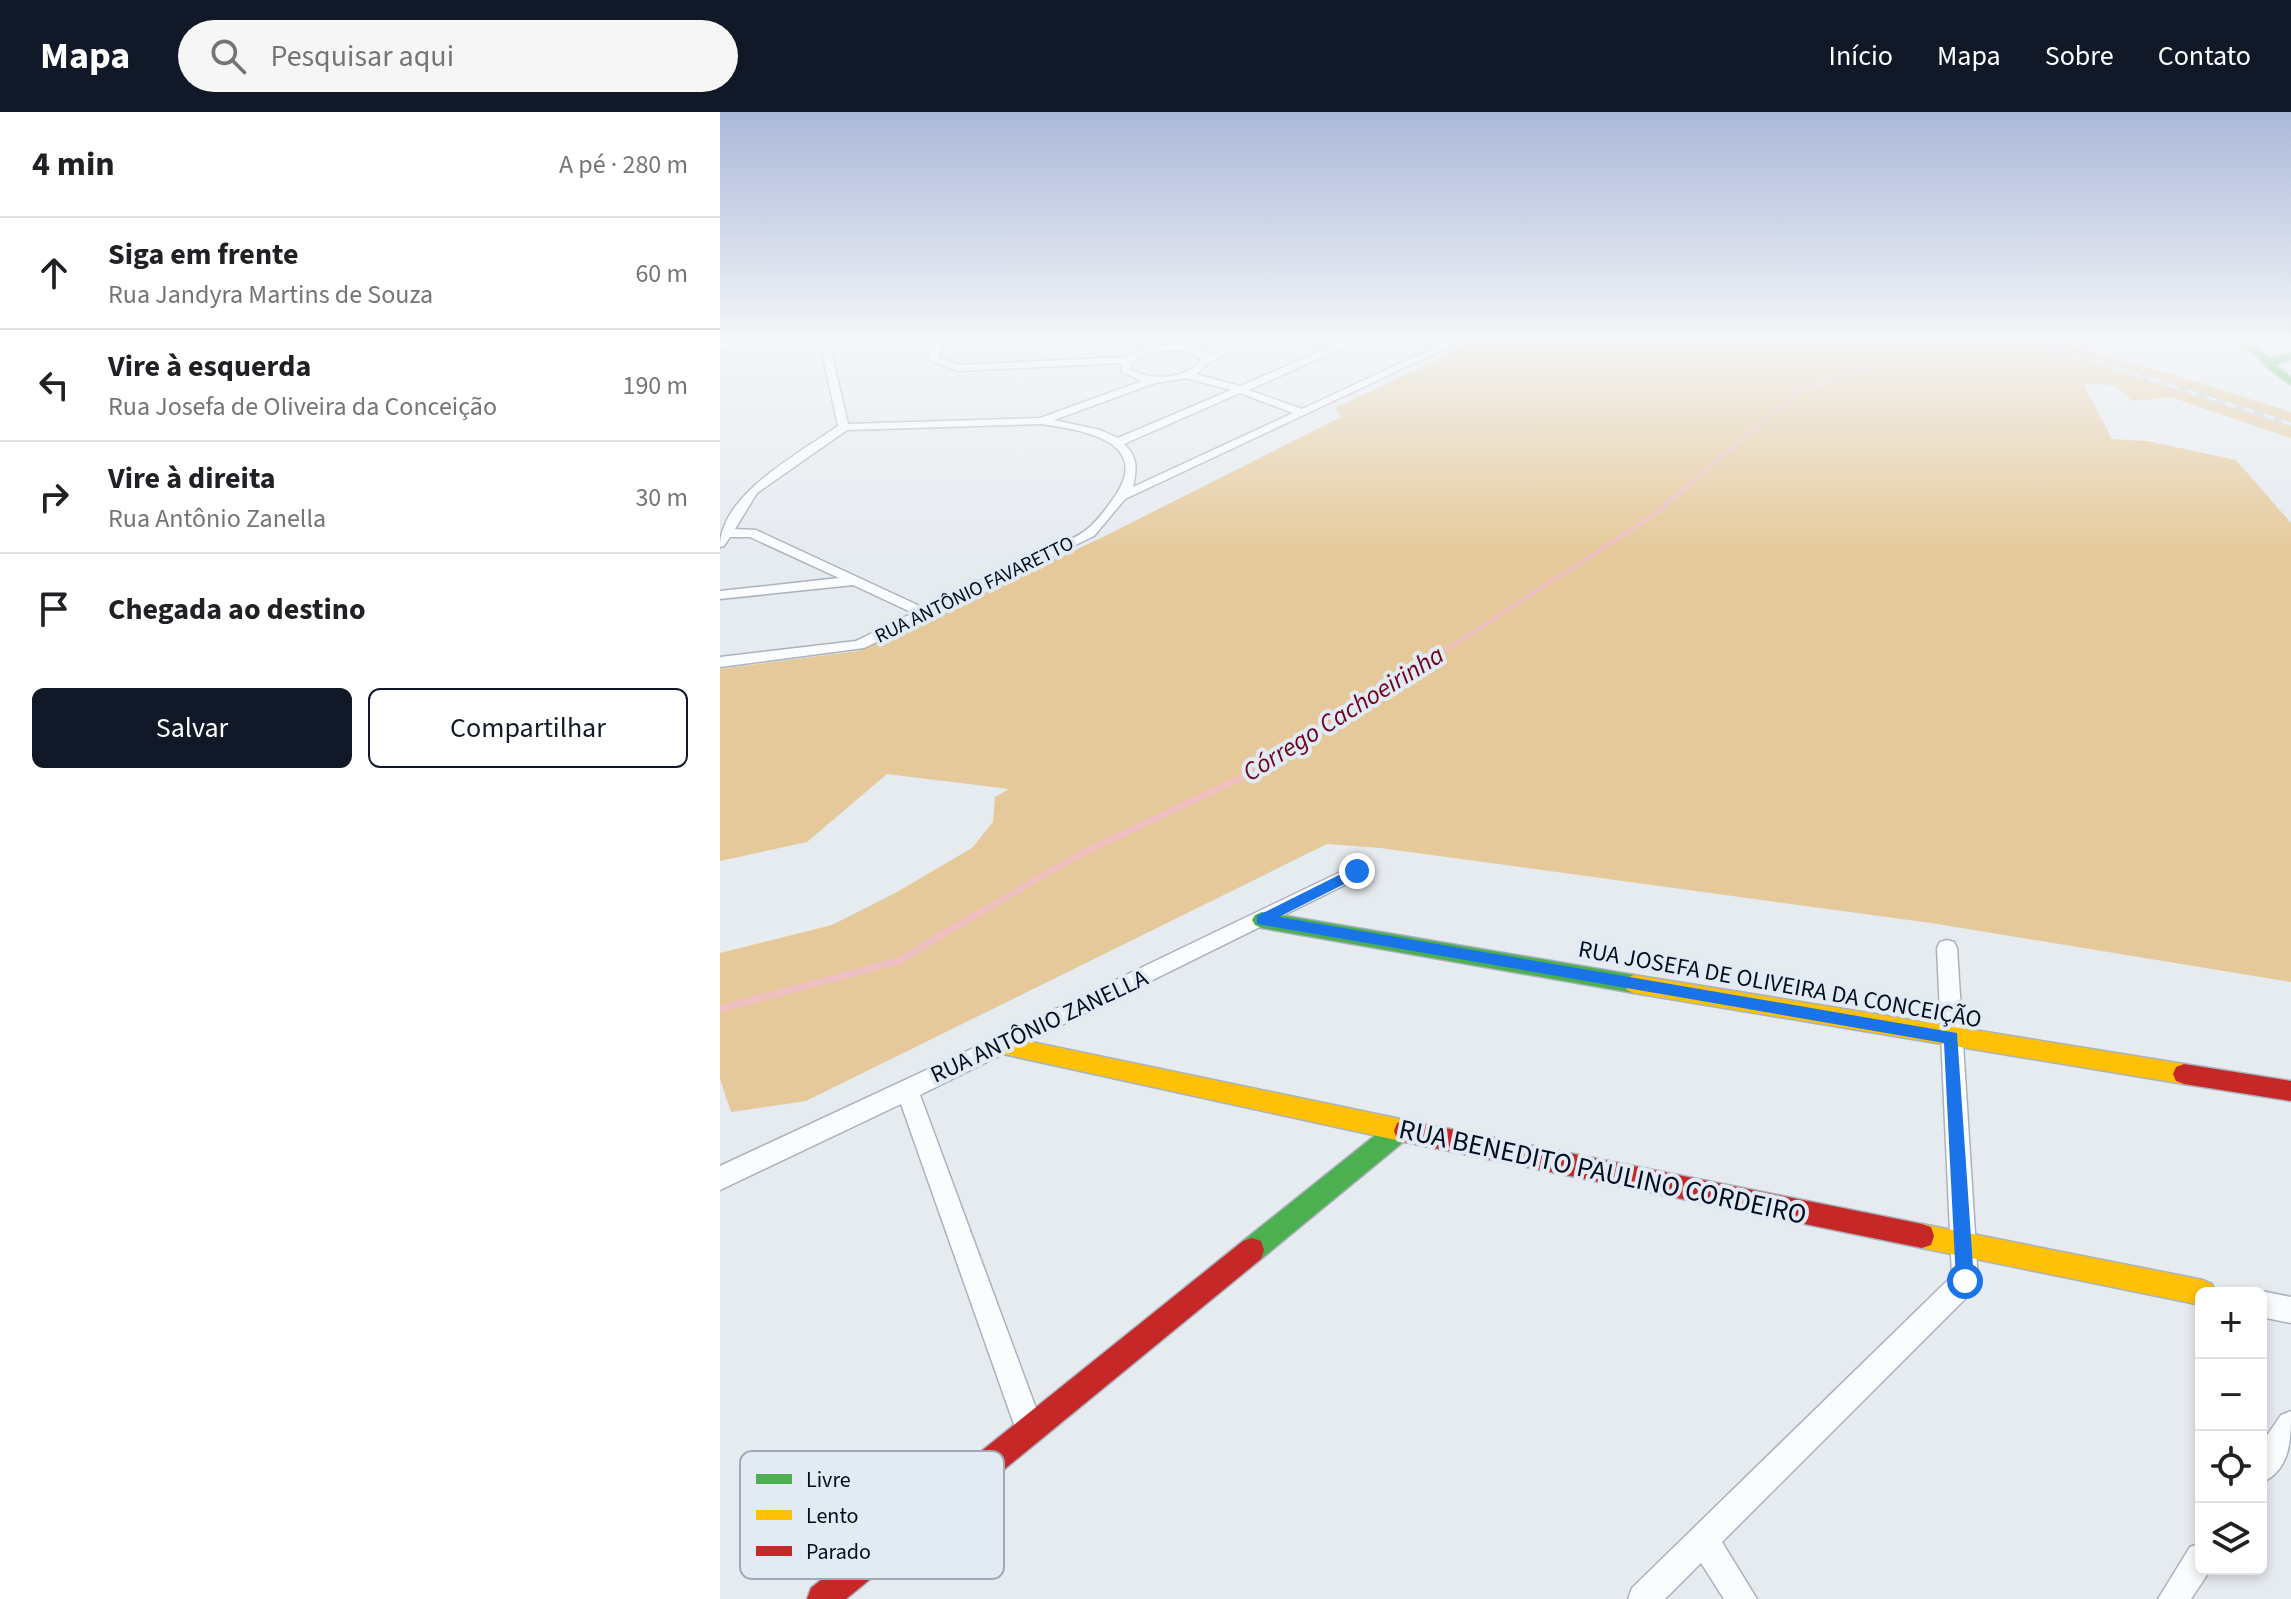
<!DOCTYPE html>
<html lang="pt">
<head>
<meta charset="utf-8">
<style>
  body { margin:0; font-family:"Source Sans 3",sans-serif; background:#f6f6f6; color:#202124 }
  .controls { position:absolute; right:24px; bottom:24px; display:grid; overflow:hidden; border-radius:12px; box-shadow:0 4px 12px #0003 }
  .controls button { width:72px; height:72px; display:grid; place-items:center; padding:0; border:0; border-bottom:2px solid #e0e0e0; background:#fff; color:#202124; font:40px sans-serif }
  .stop { position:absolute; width:24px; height:24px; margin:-18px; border:6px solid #1a73e8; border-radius:50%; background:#fff }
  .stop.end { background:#1a73e8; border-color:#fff; box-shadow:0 2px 8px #0008 }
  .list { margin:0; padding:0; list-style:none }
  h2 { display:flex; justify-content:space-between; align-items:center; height:104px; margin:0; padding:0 32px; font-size:34px }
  h2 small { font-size:26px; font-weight:400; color:#757577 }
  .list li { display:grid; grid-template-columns:52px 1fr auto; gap:24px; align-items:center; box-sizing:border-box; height:112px; padding:0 32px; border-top:2px solid #e0e0e0 }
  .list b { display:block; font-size:30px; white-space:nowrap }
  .list p { margin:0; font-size:26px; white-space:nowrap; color:#757577 }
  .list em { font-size:26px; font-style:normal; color:#757577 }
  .actions { display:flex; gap:16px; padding:24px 32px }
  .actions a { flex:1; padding:18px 0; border:2px solid #111827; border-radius:12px; text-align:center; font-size:28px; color:#111827 }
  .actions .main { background:#111827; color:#fff }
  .icon { flex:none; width:44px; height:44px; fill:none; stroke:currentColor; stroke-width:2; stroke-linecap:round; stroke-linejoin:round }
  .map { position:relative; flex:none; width:1571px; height:1487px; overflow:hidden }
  header { display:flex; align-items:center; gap:48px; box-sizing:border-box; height:112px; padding:0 40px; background:#111827; color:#fff }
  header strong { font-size:38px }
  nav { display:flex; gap:44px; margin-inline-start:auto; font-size:28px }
  .search { width:560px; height:72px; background:#f6f6f6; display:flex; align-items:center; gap:20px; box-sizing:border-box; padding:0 28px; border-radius:44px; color:#757577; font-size:30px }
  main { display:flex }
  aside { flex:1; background:#fff }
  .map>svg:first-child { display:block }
  .green { fill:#e5c99a }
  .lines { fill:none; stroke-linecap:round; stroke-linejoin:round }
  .stream-far3 { stroke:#efbfc2; stroke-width:3 }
  .stream-far2 { stroke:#efbfc2; stroke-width:4 }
  .stream-far1 { stroke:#efbfc2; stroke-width:6 }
  .stream { stroke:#efbfc2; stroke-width:7 }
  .street-casing { stroke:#aab2bd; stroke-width:3 }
  .fast-casing { stroke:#aab2bd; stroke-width:3 }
  .slow-casing { stroke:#aab2bd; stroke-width:3 }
  .jam-casing { stroke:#aab2bd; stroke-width:3 }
  .street { fill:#fbfcfd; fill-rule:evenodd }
  .fast { fill:#4caf50; fill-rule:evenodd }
  .slow { fill:#ffc107; fill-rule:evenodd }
  .jam { fill:#c62828; fill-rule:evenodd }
  .rail-casing { stroke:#ccced1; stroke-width:5 }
  .rail { stroke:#e2eaf4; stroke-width:3; stroke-dasharray:10; stroke-linecap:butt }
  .route { fill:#1a73e8 }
  .labels { text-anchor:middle; stroke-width:8; stroke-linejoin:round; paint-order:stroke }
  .far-street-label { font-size:20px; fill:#030d1f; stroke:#e2eaf4 }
  .street-label { font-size:24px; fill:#030d1f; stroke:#e2eaf4 }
  .water-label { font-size:26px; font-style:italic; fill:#6f021d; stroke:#e2eaf4 }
  .near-street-label { font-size:28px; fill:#030d1f; stroke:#e2eaf4 }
  .key { fill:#e2eaf4; stroke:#9fa8b4; stroke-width:2 }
  .key-label { font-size:22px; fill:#030d1f }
</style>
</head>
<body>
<header>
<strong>Mapa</strong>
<div class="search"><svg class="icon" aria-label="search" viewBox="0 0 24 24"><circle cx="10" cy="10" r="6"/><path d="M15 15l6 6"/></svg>Pesquisar aqui</div>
<nav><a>Início</a><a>Mapa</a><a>Sobre</a><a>Contato</a></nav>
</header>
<main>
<aside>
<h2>4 min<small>A pé · 280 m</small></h2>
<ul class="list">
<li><svg class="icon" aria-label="ahead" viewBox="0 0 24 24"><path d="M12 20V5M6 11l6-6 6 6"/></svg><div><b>Siga em frente</b><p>Rua Jandyra Martins de Souza</p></div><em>60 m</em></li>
<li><svg class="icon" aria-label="left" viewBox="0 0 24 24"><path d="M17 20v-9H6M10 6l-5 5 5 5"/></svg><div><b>Vire à esquerda</b><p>Rua Josefa de Oliveira da Conceição</p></div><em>190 m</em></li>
<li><svg class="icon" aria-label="right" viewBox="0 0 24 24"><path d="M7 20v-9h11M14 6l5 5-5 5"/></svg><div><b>Vire à direita</b><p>Rua Antônio Zanella</p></div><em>30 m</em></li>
<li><svg class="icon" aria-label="arrive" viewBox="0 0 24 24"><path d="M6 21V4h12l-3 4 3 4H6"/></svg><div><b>Chegada ao destino</b></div></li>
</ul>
<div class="actions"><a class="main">Salvar</a><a>Compartilhar</a></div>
</aside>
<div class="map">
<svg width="1571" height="1487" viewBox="0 0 1571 1487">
  <rect width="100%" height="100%" fill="#e6ebf0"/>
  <!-- green -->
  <path class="green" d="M 753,230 L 1333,230 L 1455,263 L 1571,300 L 1571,326 L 1450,285 L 1413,289 L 1393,273 L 1363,272 L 1392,327 L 1427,329 L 1516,348 L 1571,411 L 1571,870 L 1211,811 L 660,736 L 607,732 L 86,989 L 11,1000 L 0,967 L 0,841 L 112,813 L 177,780 L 252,736 L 273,710 L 275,685 L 289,677 L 167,662 L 87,730 L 0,749 L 0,557 L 138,539 L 383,425 L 621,305 L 615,296 Z"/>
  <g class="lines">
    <!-- stream-far3 -->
    <path class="stream-far3" d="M 964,377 L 1076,282 L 1131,259 L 1162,253"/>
    <!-- stream-far2 -->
    <path class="stream-far2" d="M 687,563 L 931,405 L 966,375"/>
    <!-- stream-far1 -->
    <path class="stream-far1" d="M 261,800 L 362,741 L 551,652 L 690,561"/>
    <!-- stream -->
    <path class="stream" d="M 0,897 L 178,849 L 264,798"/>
    <!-- street casing -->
    <g class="street-casing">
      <path id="street" d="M 94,230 L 90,233 L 0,237 L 0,231 Z
        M 100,230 L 109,230 L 128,312 L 320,306 L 422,269 L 402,260 L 402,251 L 237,259 L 210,248 L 208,239 L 214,230 L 223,230 L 218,245 L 238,253 L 406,245 C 432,233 465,224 490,243 L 515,230 L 527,230 L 490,250 L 476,262 L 520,274 L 622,230 L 635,230 L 529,278 L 582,297 L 726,230 L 739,230 L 405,387 L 374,424 L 144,536 L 0,555 L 0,545 L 136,529 L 193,501 L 133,473 L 0,487 L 0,479 L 119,466 L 30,425 L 10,425 L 4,434 L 0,435 C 0,383 78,342 118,314 ZM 450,238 L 469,239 L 482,248 C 464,267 433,270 410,257 L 412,250 L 431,240 ZM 466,266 L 511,278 L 398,326 L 380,318 L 334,308 L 435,271 ZM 520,281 L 573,301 L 413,375 C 417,357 418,345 404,332 ZM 321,312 C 356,317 431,327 397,381 C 389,393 378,409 366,418 C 352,429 331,435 316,442 C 279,460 241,478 204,496 L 36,418 L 15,417 L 37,381 L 127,318 Z
        M 637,752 L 643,754 L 646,759 L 643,764 L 200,983 L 324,1318 L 320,1328 L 310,1332 L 300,1328 L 296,1318 L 181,992 L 0,1078 L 0,1054 L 275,926 Z
        M 1227,828 L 1234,830 L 1237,836 L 1258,1169 L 1254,1178 L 1002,1430 L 1037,1487 L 1004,1487 L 981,1451 L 945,1487 L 908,1487 L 912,1476 L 1232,1164 L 1217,836 L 1220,830 Z
        M 1541,1179 L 1571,1185 L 1571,1211 L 1541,1205 L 1541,1181 L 1536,1181 Z
        M 1571,1299 C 1571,1327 1571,1358 1541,1371 L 1541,1332 L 1561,1303 Z
        M 1481,1431 L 1481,1457 L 1491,1457 L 1471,1487 L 1438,1487 L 1470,1435 Z"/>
    </g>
    <!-- fast casing -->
    <g class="fast-casing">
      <path id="fast" d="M 1522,230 L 1532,230 L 1550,247 L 1571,241 L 1571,247 L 1555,253 L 1571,265 L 1571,273 L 1547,255 Z
        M 542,800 L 914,863 L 921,866 L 924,872 L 921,878 L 914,881 L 542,816 L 535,813 L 532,808 L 535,803 Z
        M 680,1007 L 688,1010 L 691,1018 L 688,1026 L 541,1147 L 532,1150 L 523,1147 L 520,1138 L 523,1129 L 672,1010 Z"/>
    </g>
    <!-- slow casing -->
    <g class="slow-casing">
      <path id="slow" d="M 914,863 L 1464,952 L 1472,955 L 1475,962 L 1472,969 L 1464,972 L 914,881 L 907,878 L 904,872 L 907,866 Z
        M 283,924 L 685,1008 L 693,1011 L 696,1019 L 693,1027 L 685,1030 L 283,942 L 275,940 L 272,933 L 275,926 Z
        M 1202,1112 L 1483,1168 L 1492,1172 L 1496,1181 L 1481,1181 L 1481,1193 L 1202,1136 L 1193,1133 L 1190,1124 L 1193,1115 Z"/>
    </g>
    <!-- jam casing -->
    <g class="jam-casing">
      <path id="jam" d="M 1464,952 L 1571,969 L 1571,989 L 1464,972 L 1456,969 L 1453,962 L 1456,955 Z
        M 685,1008 L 1202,1112 L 1211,1115 L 1214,1124 L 1211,1133 L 1202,1136 L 685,1030 L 677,1027 L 674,1019 L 677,1011 Z
        M 532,1126 L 541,1129 L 544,1138 L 541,1147 L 126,1487 L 87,1487 L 91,1476 L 523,1129 Z"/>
    </g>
    <!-- street -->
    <use href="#street" class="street"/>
    <!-- fast -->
    <use href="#fast" class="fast"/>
    <!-- slow -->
    <use href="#slow" class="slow"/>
    <!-- jam -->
    <use href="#jam" class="jam"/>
    <!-- rail casing -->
    <g class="rail-casing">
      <path id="rail" d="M 1315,230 L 1571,312"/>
    </g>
    <!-- rail -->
    <use href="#rail" class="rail"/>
  </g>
  <!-- sky -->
  <linearGradient id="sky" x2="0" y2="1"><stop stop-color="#abb8d9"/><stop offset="0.52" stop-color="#f4f6f8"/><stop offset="1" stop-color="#f4f6f8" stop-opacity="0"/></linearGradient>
  <rect width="1571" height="439" fill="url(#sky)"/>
  <!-- route -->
  <path class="route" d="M 637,754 L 642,756 L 642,763 L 559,805 L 1237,921 L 1254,1169 L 1252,1175 L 1245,1178 L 1239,1175 L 1236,1169 L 1224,931 L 537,812 L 537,804 Z"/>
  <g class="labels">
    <!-- far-street labels -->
    <g class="far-street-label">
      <text transform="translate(254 477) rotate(-26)" y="7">RUA ANTÔNIO FAVARETTO</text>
    </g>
    <!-- street labels -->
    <g class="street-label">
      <text transform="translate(1060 872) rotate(10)" y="8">RUA JOSEFA DE OLIVEIRA DA CONCEIÇÃO</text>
      <text transform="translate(319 914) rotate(-25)" y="8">RUA ANTÔNIO ZANELLA</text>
    </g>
    <!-- water labels -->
    <g class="water-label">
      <text transform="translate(623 601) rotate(-32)" y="9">Córrego Cachoeirinha</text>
    </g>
    <!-- near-street labels -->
    <g class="near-street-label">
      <text transform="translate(883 1059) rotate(12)" y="10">RUA BENEDITO PAULINO CORDEIRO</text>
    </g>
  </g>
  <!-- legend -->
  <rect x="20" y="1339" width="264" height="128" rx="12" class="key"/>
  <rect x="36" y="1362" width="36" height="10" fill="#4caf50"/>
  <rect x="36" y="1398" width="36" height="10" fill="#ffc107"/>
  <rect x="36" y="1434" width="36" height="10" fill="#c62828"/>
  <g class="key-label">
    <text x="86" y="1375">Livre</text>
    <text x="86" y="1411">Lento</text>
    <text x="86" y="1447">Parado</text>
  </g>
</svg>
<div class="controls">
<button>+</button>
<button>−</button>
<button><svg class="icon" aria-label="locate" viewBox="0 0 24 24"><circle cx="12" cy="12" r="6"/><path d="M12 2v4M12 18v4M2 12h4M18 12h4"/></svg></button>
<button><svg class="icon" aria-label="layers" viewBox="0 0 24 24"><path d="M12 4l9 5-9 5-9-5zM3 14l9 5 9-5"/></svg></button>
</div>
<div class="stop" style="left:1245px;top:1169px"></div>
<div class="stop end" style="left:637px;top:759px"></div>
</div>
</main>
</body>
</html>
